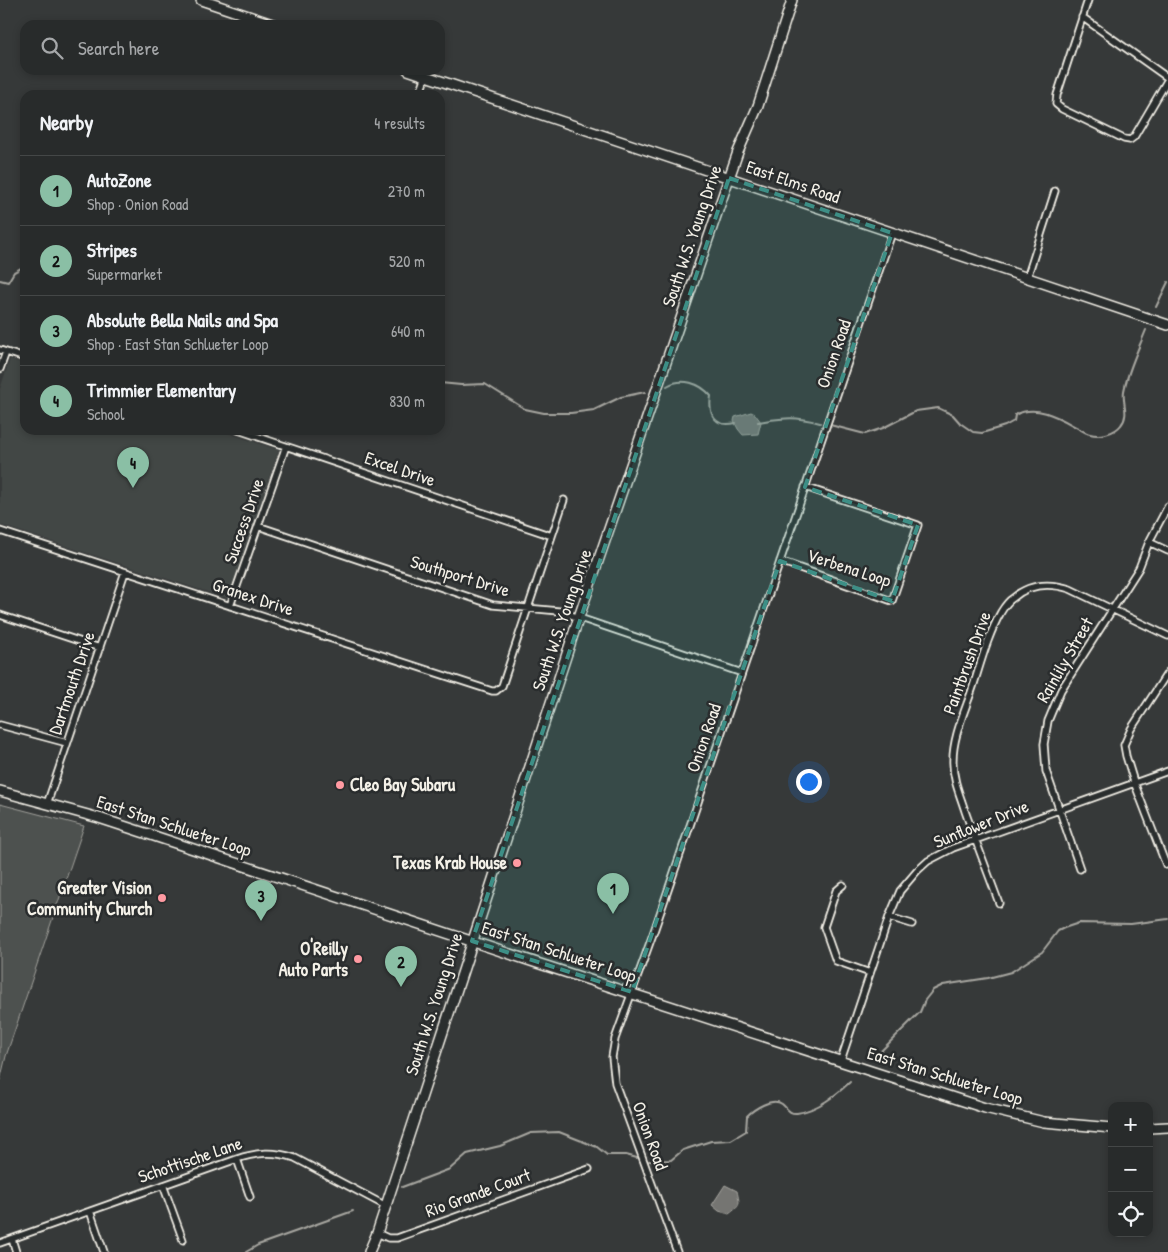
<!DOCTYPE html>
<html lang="en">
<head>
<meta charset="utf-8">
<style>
  body { margin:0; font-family:"Patrick Hand",sans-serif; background:#343737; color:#f1f3f6 }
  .controls { position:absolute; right:15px; bottom:15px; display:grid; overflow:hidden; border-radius:10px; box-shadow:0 2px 8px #0003 }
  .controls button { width:45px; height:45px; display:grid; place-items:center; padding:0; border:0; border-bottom:1px solid #444747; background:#282b2b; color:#f1f3f6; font:25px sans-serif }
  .you { position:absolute; left:808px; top:781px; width:18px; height:18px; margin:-12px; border:4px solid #fff; border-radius:50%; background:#1a73e8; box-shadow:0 0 0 8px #1a73e833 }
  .badge { display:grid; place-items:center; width:32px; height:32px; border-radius:50%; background:#8abfa5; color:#111; font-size:16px; font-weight:700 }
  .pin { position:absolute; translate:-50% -41px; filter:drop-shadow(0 1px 2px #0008) }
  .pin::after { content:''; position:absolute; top:26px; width:18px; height:15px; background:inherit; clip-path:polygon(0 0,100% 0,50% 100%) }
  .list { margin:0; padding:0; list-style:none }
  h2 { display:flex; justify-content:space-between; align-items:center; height:65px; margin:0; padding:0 20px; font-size:21px }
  h2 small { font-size:16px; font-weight:400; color:#a5a7a9 }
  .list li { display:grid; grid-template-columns:32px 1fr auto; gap:15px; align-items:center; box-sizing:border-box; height:70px; padding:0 20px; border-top:1px solid #444747 }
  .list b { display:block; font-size:19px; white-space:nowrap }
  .list p { margin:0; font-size:16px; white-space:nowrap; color:#a5a7a9 }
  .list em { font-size:16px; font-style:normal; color:#a5a7a9 }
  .icon { flex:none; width:28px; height:28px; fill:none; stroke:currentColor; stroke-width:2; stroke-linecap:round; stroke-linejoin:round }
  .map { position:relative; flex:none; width:1168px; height:1252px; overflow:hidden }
  .search { position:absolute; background:#282b2b; box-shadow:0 2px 8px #0003; left:20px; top:20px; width:425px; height:55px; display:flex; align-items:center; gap:12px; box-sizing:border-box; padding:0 18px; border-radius:15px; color:#a5a7a9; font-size:19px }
  .panel { position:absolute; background:#282b2b; box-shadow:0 2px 8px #0003; left:20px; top:90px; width:425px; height:345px; border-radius:15px }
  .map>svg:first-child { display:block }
  .built { fill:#434645 }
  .green { fill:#4e514f; stroke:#a1a19c }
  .water { fill:#757572; stroke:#a8a7a1 }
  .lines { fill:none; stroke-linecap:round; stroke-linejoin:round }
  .stream { stroke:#a8a7a1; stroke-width:2 }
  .street-casing { stroke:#f4f1e8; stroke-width:9 }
  .secondary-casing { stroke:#f4f1e8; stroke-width:12 }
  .street { stroke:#2a2d2e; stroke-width:5.5 }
  .secondary { stroke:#2a2d2e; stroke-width:9 }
  .marked { fill:#3d8f86; fill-opacity:0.2; stroke:#3d8f86; stroke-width:4; stroke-dasharray:10 6; stroke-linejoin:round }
  .poi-dot { fill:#ff9aa2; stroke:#2a2d2e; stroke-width:2 }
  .labels { text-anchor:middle; stroke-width:5; stroke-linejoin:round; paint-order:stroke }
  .street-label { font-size:18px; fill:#f4f1e8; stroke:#2a2d2e }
  .poi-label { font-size:18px; font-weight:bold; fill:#f4f1e8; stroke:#2a2d2e; text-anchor:end }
</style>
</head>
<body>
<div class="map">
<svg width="1168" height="1252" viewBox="0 0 1168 1252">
  <rect width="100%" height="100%" fill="#363939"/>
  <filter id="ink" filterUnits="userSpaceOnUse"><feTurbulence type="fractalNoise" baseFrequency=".02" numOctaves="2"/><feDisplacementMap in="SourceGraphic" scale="10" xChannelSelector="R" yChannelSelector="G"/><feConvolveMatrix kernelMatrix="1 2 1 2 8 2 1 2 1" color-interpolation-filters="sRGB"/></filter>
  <g filter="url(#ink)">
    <!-- built -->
    <path class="built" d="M 10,359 L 25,364 L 25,430 L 219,430 L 279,450 L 229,599 L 0,525 L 0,389 Z"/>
    <!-- green -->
    <path class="green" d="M 0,804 L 84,826 L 6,1056 L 0,1081 Z"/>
    <!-- water -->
    <path class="water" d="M 751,412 L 755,414 L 761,422 L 758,434 L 743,435 L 738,429 L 734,421 L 735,417 Z
      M 725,1185 L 737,1191 C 740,1205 741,1205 729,1214 L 719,1211 L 712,1205 Z"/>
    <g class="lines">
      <!-- stream -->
      <path class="stream" d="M 0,280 L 8,282 L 14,272 L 25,266
        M 1156,307 L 1168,282
        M 440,383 L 461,385 L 485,384 L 525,409 L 544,413 L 571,413 L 594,410 L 621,397 L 645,392
        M 667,386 C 682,377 700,383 711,396 C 708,415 715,428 736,423
        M 758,422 C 785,418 793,416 820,423
        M 830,425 L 865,434 L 883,428 L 916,411 L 938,408 L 953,415 L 960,423 L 973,432 L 982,433 L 1005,426 L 1014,421 L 1015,415 C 1036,404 1058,417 1076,427 C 1080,429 1085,433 1090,434 C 1100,437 1115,433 1121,425 C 1130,414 1122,403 1124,391 C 1128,370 1138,350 1146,330
        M 880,1052 L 920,1012 L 925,1000 L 933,990 L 943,985 L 988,978 L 1011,972 L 1042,952 L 1058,931 L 1064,928 L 1079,923 L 1131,924 L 1168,919
        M 649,1161 L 671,1160 L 683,1150 L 711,1141 L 731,1140 L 746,1131 L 747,1116 C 754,1109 772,1097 782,1104 C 787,1108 789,1114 797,1113 C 818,1110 836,1095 850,1082
        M 402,1187 L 450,1169 L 467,1154 L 500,1146 L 531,1133 L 559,1132 L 597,1147 L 607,1155 L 626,1155 L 637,1158
        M 246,1252 L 258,1245 L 353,1211"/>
      <!-- street casing -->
      <g class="street-casing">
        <path id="street" d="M 1088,0 L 1057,95 L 1056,104 L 1062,109 L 1124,139 L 1130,140 L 1134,137 L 1168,79
          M 1082,17 L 1168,78
          M 419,95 L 426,76
          M 1027,278 L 1055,191
          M 0,350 L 25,358
          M 0,369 L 6,352
          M 238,430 L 552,536
          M 258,526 L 493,605 L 559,611 L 742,673
          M 0,531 L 492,691 L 496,691 L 502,686 L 564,500
          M 1149,542 L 1168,551
          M 780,561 L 892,601 L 918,525 L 805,487
          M 230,606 L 286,446
          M 0,615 L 100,648
          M 1168,672 L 1131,729 L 1124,745 L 1126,756 L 1134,782 L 1166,865 L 1168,864
          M 0,725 L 67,743
          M 47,804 L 125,572
          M 1080,869 L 1046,771 L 1044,744 L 1048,721 L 1061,690 L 1139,568 L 1149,542 L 1168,506
          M 843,885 L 836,891 L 824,927 L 836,961 L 870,973
          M 999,903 C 988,873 976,842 965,811 C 960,795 953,780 953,763 C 952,738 965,711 973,687 C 981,662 988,635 1001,612 C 1004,607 1008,601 1013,598 C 1030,583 1050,583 1070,589 L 1168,636
          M 889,917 L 912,924
          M 841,1060 L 889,917 L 900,891 L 917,871 L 928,861 L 953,848 L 1168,771
          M 237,1159 L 250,1197
          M 163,1185 L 183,1240
          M 90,1211 L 104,1252
          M 377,1233 L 388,1238 L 397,1238 L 589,1169
          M 12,1239 L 16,1252
          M 0,1243 L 237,1159 C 257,1152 274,1151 295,1158 L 386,1206
          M 677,1252 L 615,1083 L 612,1057 L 615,1039 L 653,934 L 892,233"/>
      </g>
      <!-- secondary casing -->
      <g class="secondary-casing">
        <path id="secondary" d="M 201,0 L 275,25
          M 408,70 L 1168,325
          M 0,791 L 99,818 L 151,835 L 537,963 L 985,1108 L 1044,1122 L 1112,1128
          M 1149,1128 L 1168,1127
          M 369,1252 L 377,1233 L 579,617 L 729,178 L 738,152 L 758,106 L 792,0"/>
      </g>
      <!-- street -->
      <use href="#street" class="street"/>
      <!-- secondary -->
      <use href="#secondary" class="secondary"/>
    </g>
  </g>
  <!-- marked area -->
  <path class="marked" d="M 729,178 L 892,233 L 805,487 L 918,525 L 892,601 L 780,561 L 632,992 L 472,941 Z"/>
  <!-- markers -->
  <g class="poi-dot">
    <circle cx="340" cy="785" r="5"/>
    <circle cx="517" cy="863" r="5"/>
    <circle cx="162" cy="898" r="5"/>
    <circle cx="358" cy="959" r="5"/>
  </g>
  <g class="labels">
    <!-- street labels -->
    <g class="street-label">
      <text transform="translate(793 182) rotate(19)" y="6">East Elms Road</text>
      <text transform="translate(692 236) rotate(-71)" y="6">South W.S. Young Drive</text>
      <text transform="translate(834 354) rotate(-71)" y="6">Onion Road</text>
      <text transform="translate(400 469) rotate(19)" y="6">Excel Drive</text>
      <text transform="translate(244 521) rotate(-71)" y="6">Success Drive</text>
      <text transform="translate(849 568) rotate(18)" y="6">Verbena Loop</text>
      <text transform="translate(460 576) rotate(17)" y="6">Southport Drive</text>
      <text transform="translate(253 597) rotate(18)" y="6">Granex Drive</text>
      <text transform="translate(562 620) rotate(-71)" y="6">South W.S. Young Drive</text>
      <text transform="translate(1065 660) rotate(-60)" y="6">Rainlily Street</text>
      <text transform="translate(967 663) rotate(-70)" y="6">Paintbrush Drive</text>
      <text transform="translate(72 683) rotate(-71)" y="6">Dartmouth Drive</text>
      <text transform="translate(704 738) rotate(-71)" y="6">Onion Road</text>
      <text transform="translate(981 824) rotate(-22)" y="6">Sunflower Drive</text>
      <text transform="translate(174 826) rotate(18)" y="6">East Stan Schlueter Loop</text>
      <text transform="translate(559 952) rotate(18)" y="6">East Stan Schlueter Loop</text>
      <text transform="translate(434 1004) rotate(-72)" y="6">South W.S. Young Drive</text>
      <text transform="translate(945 1076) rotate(17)" y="6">East Stan Schlueter Loop</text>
      <text transform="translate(650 1136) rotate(70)" y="6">Onion Road</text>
      <text transform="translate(190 1160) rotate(-19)" y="6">Schottische Lane</text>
      <text transform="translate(478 1193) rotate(-20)" y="6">Rio Grande Court</text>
    </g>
    <!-- poi labels -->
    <g class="poi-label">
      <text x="350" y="791" text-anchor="start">Cleo Bay Subaru</text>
      <text x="507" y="869">Texas Krab House</text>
      <text x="152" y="894">Greater Vision<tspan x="152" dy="21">Community Church</tspan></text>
      <text x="348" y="955">O'Reilly<tspan x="348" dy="21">Auto Parts</tspan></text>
    </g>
  </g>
</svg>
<div class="controls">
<button>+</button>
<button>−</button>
<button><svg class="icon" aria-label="locate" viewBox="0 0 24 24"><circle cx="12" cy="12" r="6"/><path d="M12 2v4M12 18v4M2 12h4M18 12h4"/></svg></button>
</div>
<div class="you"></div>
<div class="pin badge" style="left:613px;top:914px">1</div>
<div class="pin badge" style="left:401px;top:987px">2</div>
<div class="pin badge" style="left:261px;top:921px">3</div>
<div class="pin badge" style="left:133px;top:488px">4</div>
<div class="search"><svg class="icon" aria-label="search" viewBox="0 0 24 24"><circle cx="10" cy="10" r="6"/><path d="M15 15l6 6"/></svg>Search here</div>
<section class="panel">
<h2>Nearby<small>4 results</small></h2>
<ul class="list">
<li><span class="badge">1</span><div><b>AutoZone</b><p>Shop · Onion Road</p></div><em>270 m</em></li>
<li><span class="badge">2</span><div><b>Stripes</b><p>Supermarket</p></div><em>520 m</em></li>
<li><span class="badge">3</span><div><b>Absolute Bella Nails and Spa</b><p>Shop · East Stan Schlueter Loop</p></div><em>640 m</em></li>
<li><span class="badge">4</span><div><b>Trimmier Elementary</b><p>School</p></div><em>830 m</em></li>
</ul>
</section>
</div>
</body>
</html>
